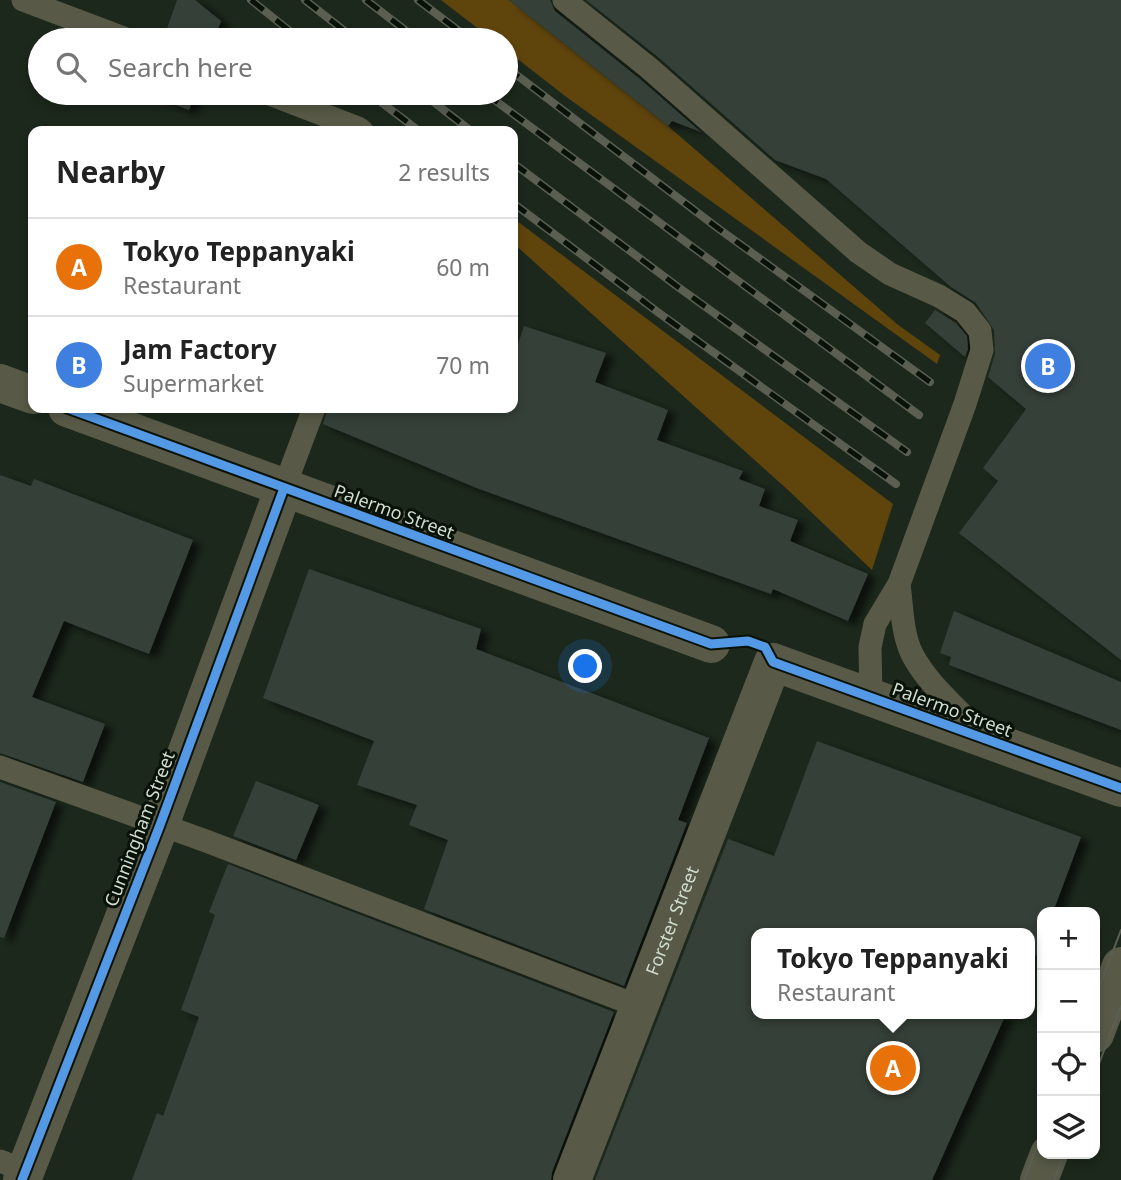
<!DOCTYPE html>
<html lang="en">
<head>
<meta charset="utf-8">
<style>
  body { margin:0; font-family:"Noto Sans",sans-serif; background:#f6f6f6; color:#222 }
  .controls { position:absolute; right:21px; bottom:21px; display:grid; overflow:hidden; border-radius:14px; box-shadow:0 4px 10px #0003 }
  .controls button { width:63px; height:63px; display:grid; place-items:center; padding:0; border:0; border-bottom:2px solid #e0e0e0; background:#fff; color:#222; font:35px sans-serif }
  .you { position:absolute; left:586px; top:667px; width:24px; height:24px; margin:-18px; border:5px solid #fff; border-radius:50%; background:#1a73e8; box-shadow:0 0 0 10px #1a73e833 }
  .badge { display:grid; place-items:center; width:46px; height:46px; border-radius:50%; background:#111827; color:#fff; font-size:23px; font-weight:700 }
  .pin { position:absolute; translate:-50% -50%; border:4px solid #fff; box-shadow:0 2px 7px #0006 }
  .popup { position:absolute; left:751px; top:928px; width:284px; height:91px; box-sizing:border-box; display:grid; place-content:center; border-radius:14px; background:#fff; filter:drop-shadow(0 2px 5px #0005); font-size:23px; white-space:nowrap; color:#767676 }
  .popup b { font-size:26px; color:#222 }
  .popup::after { content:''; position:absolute; left:50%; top:100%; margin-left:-14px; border:14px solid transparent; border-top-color:#fff }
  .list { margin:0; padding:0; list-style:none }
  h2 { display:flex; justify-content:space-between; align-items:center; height:91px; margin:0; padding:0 28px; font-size:30px }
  h2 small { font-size:23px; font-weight:400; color:#767676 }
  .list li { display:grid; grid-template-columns:46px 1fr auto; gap:21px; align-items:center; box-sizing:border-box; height:98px; padding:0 28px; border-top:2px solid #e0e0e0 }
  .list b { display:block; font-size:26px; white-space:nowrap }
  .list p { margin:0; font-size:23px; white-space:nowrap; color:#767676 }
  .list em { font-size:23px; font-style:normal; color:#767676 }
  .icon { flex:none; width:38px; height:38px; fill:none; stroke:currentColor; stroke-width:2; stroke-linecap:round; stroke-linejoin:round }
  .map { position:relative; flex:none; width:1121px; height:1180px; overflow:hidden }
  .search { position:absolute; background:#fff; box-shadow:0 4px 10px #0003; left:28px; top:28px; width:490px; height:77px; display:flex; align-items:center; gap:18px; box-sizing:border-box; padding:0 24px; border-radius:38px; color:#767676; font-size:26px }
  .panel { position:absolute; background:#fff; box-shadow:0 4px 10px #0003; left:28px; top:126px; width:490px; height:287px; border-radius:14px }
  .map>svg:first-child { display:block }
  .grass { fill:#5f440c }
  .building { fill:#344039; filter:url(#shadow) }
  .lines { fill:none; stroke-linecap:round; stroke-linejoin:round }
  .service { stroke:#585a47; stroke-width:23 }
  .minor { stroke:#585a47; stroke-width:38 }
  .tertiary { stroke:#585a47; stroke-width:38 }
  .tram { stroke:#5a5f52; stroke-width:2 }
  .rail-casing { stroke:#5a5f52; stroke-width:8 }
  .rail { stroke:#091209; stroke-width:5; stroke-dasharray:16; stroke-linecap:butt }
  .cycleway-casing { stroke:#091209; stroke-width:13 }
  .cycleway { stroke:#5399e6; stroke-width:9 }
  .labels { text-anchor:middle; stroke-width:6; stroke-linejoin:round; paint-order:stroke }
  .street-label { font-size:18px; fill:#d0ddcf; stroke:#091209 }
</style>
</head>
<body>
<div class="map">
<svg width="1121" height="1180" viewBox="0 0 1121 1180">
  <defs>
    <filter id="shadow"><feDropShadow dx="8" dy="4.5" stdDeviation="3.5" flood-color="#0009"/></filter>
  </defs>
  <rect width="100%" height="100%" fill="#1c281c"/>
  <!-- grass -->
  <path class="grass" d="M 441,0 L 509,0 L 668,126 L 897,324 L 940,355 L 937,364 L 565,96 L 506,50 L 506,40 L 493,40 Z
    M 513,218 L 893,504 L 872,570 L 788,490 L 513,243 Z"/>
  <!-- building -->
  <path class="building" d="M 177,0 L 195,0 L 221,21 L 214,40 L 163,40 Z
    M 509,0 L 550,0 L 555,11 L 640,79 L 701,132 L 672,121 L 668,126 Z
    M 586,0 L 1121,0 L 1121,660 L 959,533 L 998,481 L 983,468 L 1026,409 L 988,377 L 995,354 L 994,330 L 976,303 L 951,287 L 826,179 L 775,160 L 658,57 Z
    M 144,93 L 195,93 L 189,110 Z
    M 935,310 L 956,323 L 967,336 L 968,349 L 965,357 L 925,323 Z
    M 524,326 L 606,353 L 595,382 L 668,410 L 657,440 L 743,471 L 739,479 L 765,489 L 759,506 L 798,520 L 790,541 L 868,574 L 848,621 L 773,589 L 771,594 L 479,489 L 323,424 L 328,408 L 513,408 L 513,359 Z
    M 0,475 L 31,486 L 34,479 L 193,540 L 149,654 L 64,621 L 32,697 L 105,724 L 83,782 L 0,753 Z
    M 309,569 L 481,629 L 476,649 L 709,738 L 678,820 L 687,823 L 624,986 L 424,909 L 448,840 L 409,825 L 417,805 L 357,785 L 374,741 L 263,698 Z
    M 954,611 L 1121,682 L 1121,730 L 949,665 L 951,657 L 940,653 Z
    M 817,741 L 1081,837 L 1053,912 L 1042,912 L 1042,940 L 1036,956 L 1032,954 L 1030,960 L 1030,933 L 757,933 L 757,1014 L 1006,1014 L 932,1180 L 595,1180 L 728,839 L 774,856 Z
    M 256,781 L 319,805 L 296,860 L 233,836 Z
    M 0,782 L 56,802 L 4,938 L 0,937 Z
    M 228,864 L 614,1012 L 552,1172 L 551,1180 L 132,1180 L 157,1113 L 163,1116 L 199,1017 L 181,1010 L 215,915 L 209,912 Z"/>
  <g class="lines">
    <!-- service -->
    <path class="service" d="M 23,0 L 129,40
      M 564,0 L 649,68 L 858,252 L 890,274 L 939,296 L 965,312 L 980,331 L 982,350 L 965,404 L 899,584 L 875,624 L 870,647 L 871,698
      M 267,93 L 358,128 L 362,131
      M 284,488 L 314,408
      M 899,584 C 902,606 902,634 912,654 C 927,683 955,706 977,730
      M 0,767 L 206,841 L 638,1006
      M 0,1161 L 26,1171"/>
    <!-- minor -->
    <g class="minor">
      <path d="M 0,383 L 33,395"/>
      <path d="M 67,408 L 711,644"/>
      <path d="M 22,1180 L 160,825 L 284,488"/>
      <path id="s1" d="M 572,1180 L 773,662 L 1121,788"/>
    </g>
    <!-- tertiary -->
    <path class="tertiary" d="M 1095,1034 L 1121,966
      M 1039,1180 L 1049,1154"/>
    <!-- tram -->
    <path class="tram" d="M 1095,998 L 1121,930
      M 1095,1074 L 1121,1006
      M 1024,1180 L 1042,1133
      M 1054,1180 L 1064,1154"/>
    <!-- rail casing -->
    <g class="rail-casing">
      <path id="rail" d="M 251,0 L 301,40
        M 305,0 L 356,40
        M 366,0 L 418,40
        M 418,0 L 471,40
        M 506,67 L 719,229 L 930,382
        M 369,93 L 419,131
        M 422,93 L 471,131
        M 485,93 L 919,415
        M 513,163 L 678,287 L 907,452
        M 513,203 L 659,313 L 896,484"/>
    </g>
    <!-- rail -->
    <use href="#rail" class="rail"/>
    <!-- cycleway casing -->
    <g class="cycleway-casing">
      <path id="cycleway" d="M 67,408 L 711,644 L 748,641 L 765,647 L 773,662 L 1121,788
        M 22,1180 L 160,825 L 284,488"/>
    </g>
    <!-- cycleway -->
    <use href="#cycleway" class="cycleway"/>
  </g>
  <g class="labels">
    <!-- street labels -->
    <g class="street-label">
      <text transform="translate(394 512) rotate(20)" y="6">Palermo Street</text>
      <text transform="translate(952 710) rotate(20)" y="6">Palermo Street</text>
      <text transform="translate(140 829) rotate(-69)" y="6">Cunningham Street</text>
      <text dy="6" stroke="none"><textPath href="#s1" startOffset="278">Forster Street</textPath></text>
    </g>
  </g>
</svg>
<div class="controls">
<button>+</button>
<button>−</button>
<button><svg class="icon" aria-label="locate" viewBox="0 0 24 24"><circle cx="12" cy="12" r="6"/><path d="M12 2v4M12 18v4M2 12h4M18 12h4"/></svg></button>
<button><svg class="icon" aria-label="layers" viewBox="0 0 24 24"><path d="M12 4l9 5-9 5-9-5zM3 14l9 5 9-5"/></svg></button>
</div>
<div class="you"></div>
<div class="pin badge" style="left:893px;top:1068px;background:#e8710a">A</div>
<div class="popup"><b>Tokyo Teppanyaki</b>Restaurant</div>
<div class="pin badge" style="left:1048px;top:366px;background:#3f7fe0">B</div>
<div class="search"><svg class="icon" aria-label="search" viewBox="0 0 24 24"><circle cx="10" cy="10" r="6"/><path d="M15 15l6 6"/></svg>Search here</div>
<section class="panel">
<h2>Nearby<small>2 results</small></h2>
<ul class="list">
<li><span class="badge" style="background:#e8710a">A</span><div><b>Tokyo Teppanyaki</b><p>Restaurant</p></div><em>60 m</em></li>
<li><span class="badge" style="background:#3f7fe0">B</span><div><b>Jam Factory</b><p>Supermarket</p></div><em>70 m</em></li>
</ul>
</section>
</div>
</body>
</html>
